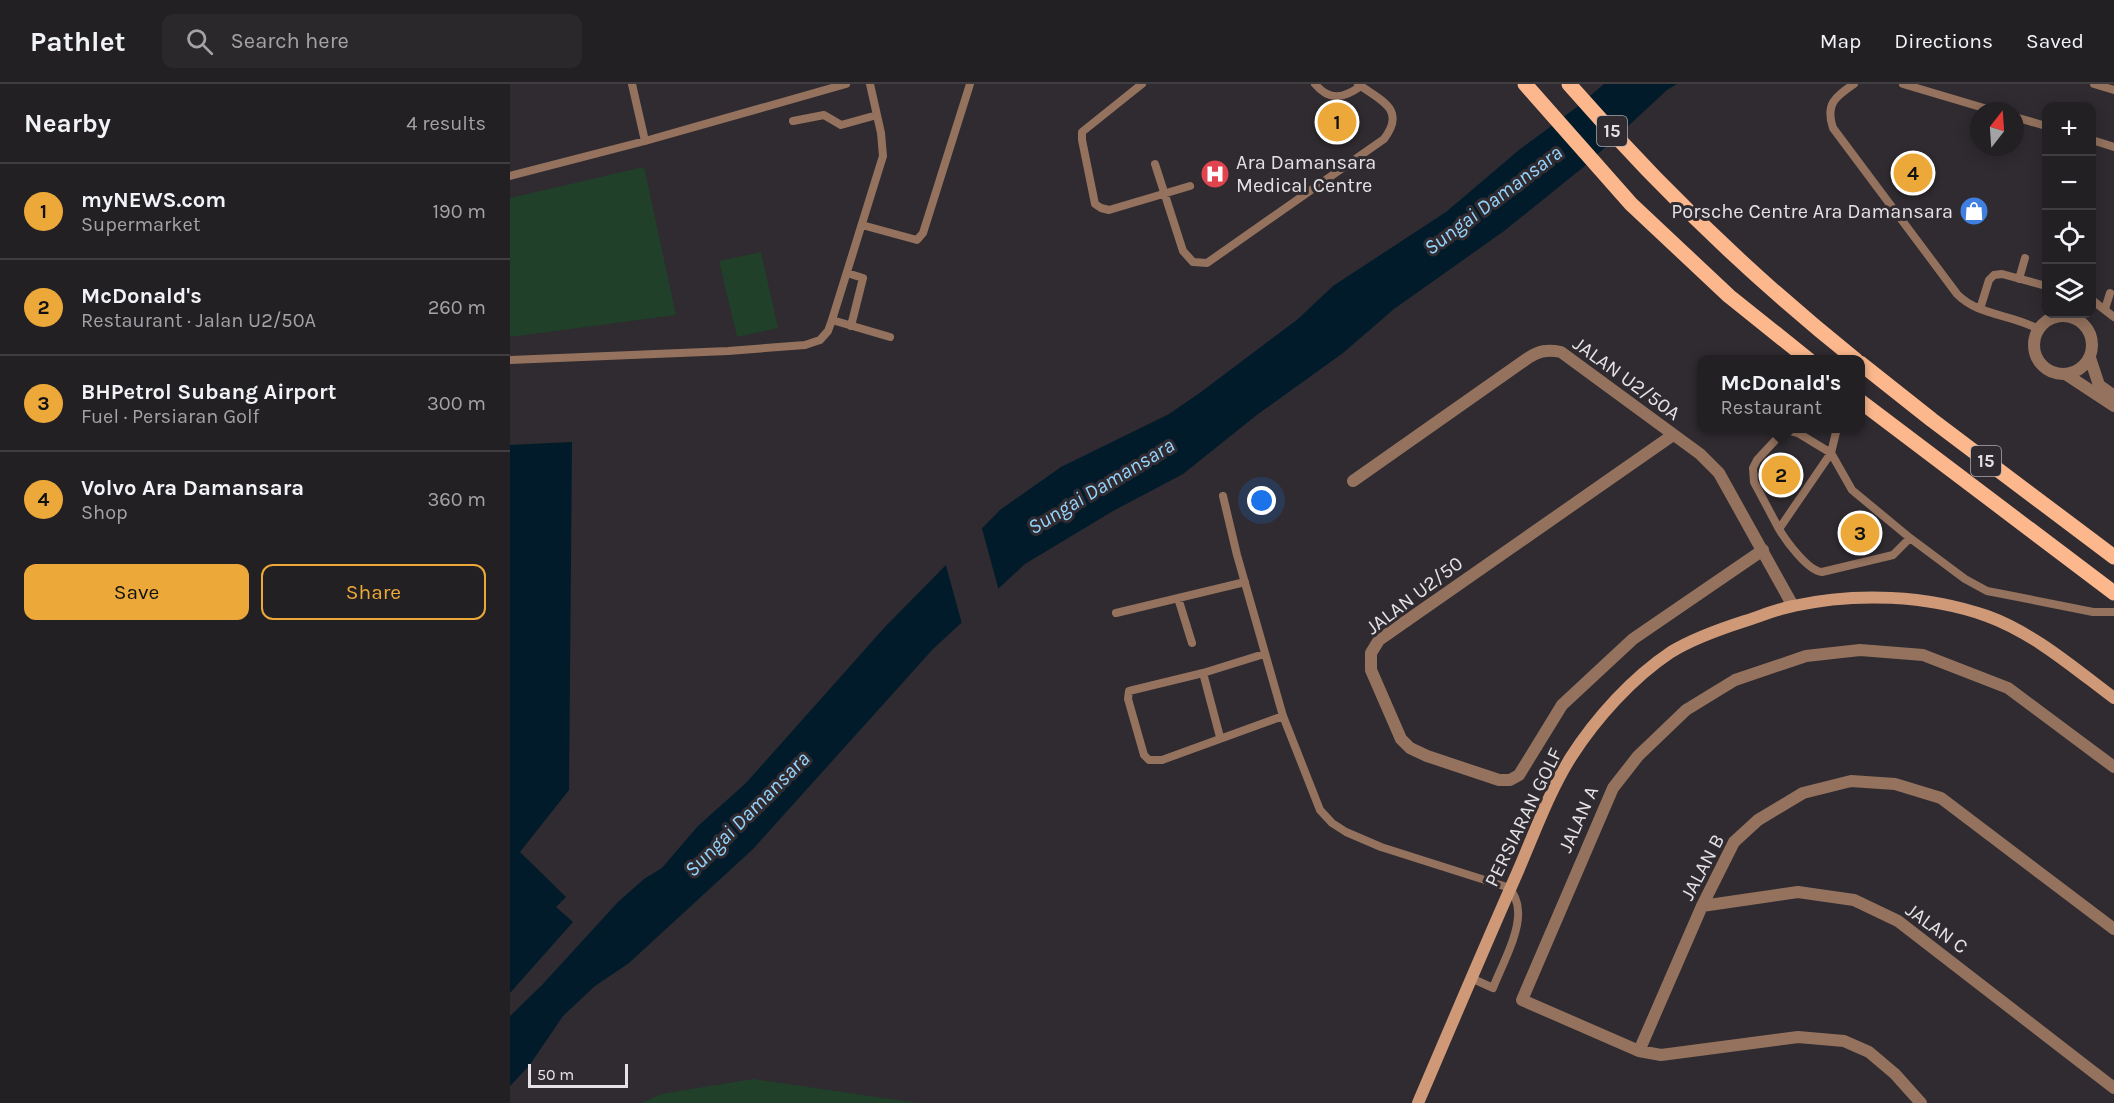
<!DOCTYPE html>
<html lang="en">
<head>
<meta charset="utf-8">
<style>
  body { margin:0; font-family:Karla,sans-serif; background:#2b282c; color:#f1f3f6 }
  .controls { position:absolute; right:18px; top:18px; display:grid; overflow:hidden; border-radius:12px; box-shadow:0 3px 15px #0003 }
  .controls button { width:54px; height:54px; display:grid; place-items:center; padding:0; border:0; border-bottom:2px solid #403e41; background:#232024; color:#f1f3f6; font:30px sans-serif }
  .compass { position:absolute; left:1460px; top:18px; width:54px; height:54px; border-radius:50%; background:#232024; box-shadow:0 3px 15px #0003; rotate:17deg }
  .scale { position:absolute; left:18px; bottom:15px; width:100px; box-sizing:border-box; padding-left:6px; border:3px solid #e4e2e5; border-top:0; font-size:16px; line-height:21px; white-space:nowrap; color:#e4e2e5; -webkit-text-stroke:4px #2f2b30; paint-order:stroke }
  .you { position:absolute; left:752px; top:417px; width:21px; height:21px; margin:-15px; border:4px solid #fff; border-radius:50%; background:#1a73e8; box-shadow:0 0 0 9px #1a73e833 }
  .badge { display:grid; place-items:center; width:39px; height:39px; border-radius:50%; background:#eca93a; color:#111; font-size:20px; font-weight:700 }
  .pin { position:absolute; translate:-50% -50%; border:3px solid #fff; box-shadow:0 2px 6px #0006 }
  .popup { position:absolute; left:1187px; top:271px; width:168px; height:78px; box-sizing:border-box; display:grid; place-content:center; border-radius:12px; background:#232024; filter:drop-shadow(0 2px 4px #0005); font-size:20px; white-space:nowrap; color:#a3a3a6 }
  .popup b { font-size:22px; color:#f1f3f6 }
  .popup::after { content:''; position:absolute; left:50%; top:100%; margin-left:-12px; border:12px solid transparent; border-top-color:#232024 }
  .list { margin:0; padding:0; list-style:none }
  h2 { display:flex; justify-content:space-between; align-items:center; height:78px; margin:0; padding:0 24px; font-size:26px }
  h2 small { font-size:20px; font-weight:400; color:#a3a3a6 }
  .list li { display:grid; grid-template-columns:39px 1fr auto; gap:18px; align-items:center; box-sizing:border-box; height:96px; padding:0 24px; border-top:2px solid #403e41 }
  .list b { display:block; font-size:22px; white-space:nowrap }
  .list p { margin:0; font-size:20px; white-space:nowrap; color:#a3a3a6 }
  .list em { font-size:20px; font-style:normal; color:#a3a3a6 }
  .actions { display:flex; gap:12px; padding:18px 24px }
  .actions a { flex:1; padding:14px 0; border:2px solid #eca93a; border-radius:12px; text-align:center; font-size:21px; color:#eca93a }
  .actions .main { background:#eca93a; color:#111 }
  .icon { flex:none; width:33px; height:33px; fill:none; stroke:currentColor; stroke-width:2; stroke-linecap:round; stroke-linejoin:round }
  .map { position:relative; flex:none; width:1604px; height:1019px; overflow:hidden }
  header { display:flex; align-items:center; gap:36px; box-sizing:border-box; height:84px; padding:0 30px; background:#232024; border-bottom:2px solid #403e41 }
  header strong { font-size:28px }
  nav { display:flex; gap:33px; margin-inline-start:auto; font-size:21px }
  .search { width:420px; height:54px; background:#2b282c; display:flex; align-items:center; gap:15px; box-sizing:border-box; padding:0 21px; border-radius:12px; color:#a3a3a6; font-size:22px }
  main { display:flex }
  aside { flex:1; background:#232024 }
  .map>svg:first-child { display:block }
  .green { fill:#204029 }
  .water { fill:#011b2b }
  .pier { fill:#2f2b30 }
  .lines { fill:none; stroke-linecap:round; stroke-linejoin:round }
  .lane { stroke:#94725e; stroke-width:8 }
  .street { stroke:#94725e; stroke-width:12 }
  .secondary { stroke:#cf9978; stroke-width:12 }
  .primary { stroke:#fcb78c; stroke-width:15 }
  .labels { text-anchor:middle; stroke-width:6; stroke-linejoin:round; paint-order:stroke }
  .shield { fill:#2f2b30; stroke:#aeabaf; stroke-width:1.5 }
  .shield-label { font-size:18px; font-weight:bold; fill:#e4e2e5 }
  .poi-label { font-size:20px; fill:#e4e2e5; stroke:#2f2b30; text-anchor:start }
  .street-label { font-size:20px; fill:#e4e2e5; stroke:#2f2b30 }
  .water-label { font-size:21px; font-style:italic; fill:#95d4fd; stroke:#2f2b30 }
</style>
</head>
<body>
<header>
<strong>Pathlet</strong>
<div class="search"><svg class="icon" aria-label="search" viewBox="0 0 24 24"><circle cx="10" cy="10" r="6"/><path d="M15 15l6 6"/></svg>Search here</div>
<nav><a>Map</a><a>Directions</a><a>Saved</a></nav>
</header>
<main>
<aside>
<h2>Nearby<small>4 results</small></h2>
<ul class="list">
<li><span class="badge">1</span><div><b>myNEWS.com</b><p>Supermarket</p></div><em>190 m</em></li>
<li><span class="badge">2</span><div><b>McDonald's</b><p>Restaurant · Jalan U2/50A</p></div><em>260 m</em></li>
<li><span class="badge">3</span><div><b>BHPetrol Subang Airport</b><p>Fuel · Persiaran Golf</p></div><em>300 m</em></li>
<li><span class="badge">4</span><div><b>Volvo Ara Damansara</b><p>Shop</p></div><em>360 m</em></li>
</ul>
<div class="actions"><a class="main">Save</a><a>Share</a></div>
</aside>
<div class="map">
<svg width="1604" height="1019" viewBox="0 0 1604 1019">
  <rect width="100%" height="100%" fill="#2f2b30"/>
  <!-- green -->
  <path class="green" d="M 134,83 L 166,231 L 0,253 L 0,114 Z
    M 251,168 L 268,244 L 227,253 L 209,177 Z
    M 243,995 L 408,1019 L 132,1019 L 151,1010 Z"/>
  <!-- water -->
  <path class="water" d="M 1094,0 L 1167,0 L 1157,6 L 1076,81 L 994,147 L 884,225 L 833,269 L 748,330 L 673,390 L 603,427 L 515,480 L 423,565 L 243,765 L 119,879 L 85,902 L 53,932 L 19,982 L 0,1002 L 0,932 L 32,901 L 108,818 L 134,795 L 152,784 L 188,742 L 236,699 L 374,544 L 490,426 L 551,383 L 659,330 L 691,308 L 788,235 L 823,202 L 936,128 L 1009,66 L 1067,23 Z
    M 62,358 L 59,706 L 10,768 L 56,813 L 46,823 L 63,838 L 0,909 L 0,361 Z"/>
  <!-- pier -->
  <path class="pier" d="M 471,441 L 489,507 L 452,540 L 435,478 Z"/>
  <g class="lines">
    <!-- lane -->
    <path class="lane" d="M 122,0 L 135,57
      M 632,0 L 572,48 L 572,56 L 585,120 L 591,124 L 599,126 L 680,102
      M 805,0 C 820,18 834,14 851,2
      M 1344,0 C 1325,13 1315,20 1323,44 L 1447,210 C 1468,232 1502,230 1528,245
      M 1393,0 L 1484,27
      M 1584,0 L 1604,6
      M 1505,33 L 1536,42
      M 283,37 L 314,31 L 331,41 L 367,31
      M 1582,56 L 1604,63
      M 645,80 L 673,167 L 683,178 L 697,179 L 874,55 C 897,25 870,16 848,0
      M 0,92 L 135,57 L 336,0
      M 352,141 L 407,156 L 413,149 L 460,0
      M 337,189 L 353,194 L 341,242
      M 1509,195 L 1515,174
      M 1582,216 L 1604,233
      M 1470,225 L 1479,196 L 1484,191 L 1492,190 L 1536,202
      M 1595,225 L 1600,209
      M 322,236 L 380,253
      M 0,276 L 218,267 L 295,261 L 310,256 L 318,247 L 322,236 L 373,72 L 371,49 L 360,0
      M 1327,344 L 1321,369 L 1342,406 L 1400,454 L 1455,495 L 1477,507 L 1503,512 L 1583,528 L 1604,528
      M 713,412 L 727,471 L 773,632 L 810,726 L 822,739 L 836,748 L 871,763 L 1000,804 C 1004,811 1008,818 1008,827 C 1010,849 991,883 983,904 L 961,894
      M 1269,445 L 1244,398 L 1243,384 L 1247,376 L 1272,349 L 1280,347 L 1288,349 L 1321,369 L 1269,445 C 1276,457 1298,487 1312,488 L 1383,471 L 1400,454
      M 668,514 L 682,559
      M 606,529 L 735,498
      M 754,570 L 693,589 L 619,607 L 618,615 L 634,671 L 639,676 L 652,676 L 773,632
      M 693,589 L 710,653"/>
    <!-- street -->
    <path class="street" d="M1524 261a29 29 0 1 1 58 0a29 29 0 1 1-58 0Z
      M 1580,274 L 1589,301 L 1604,312
      M 1557,291 L 1604,322
      M 1163,351 L 869,556 L 861,569 L 861,586 L 891,655 L 900,664 L 917,672 L 989,696 L 1000,696 L 1009,691 L 1052,621 L 1123,555 L 1253,466
      M 843,397 L 1018,274 C 1029,267 1037,265 1051,268 L 1190,370 L 1209,389 L 1283,522
      M 1192,822 L 1288,808 L 1344,816 L 1388,837 L 1604,1004
      M 1129,967 L 1192,822 L 1224,758 L 1248,736 L 1293,709 L 1341,697 L 1385,700 L 1431,714 L 1604,845
      M 1411,1019 L 1385,990 L 1359,968 L 1334,957 L 1288,953 L 1151,971 L 1129,967 L 1012,916 L 1103,704 L 1128,672 L 1176,626 L 1225,596 L 1296,572 L 1350,566 L 1413,571 L 1498,604 L 1604,683"/>
    <!-- secondary -->
    <path class="secondary" d="M 908,1019 C 941,942 974,864 1008,787 C 1024,750 1039,708 1061,673 C 1086,634 1122,594 1161,568 C 1184,554 1210,545 1235,537 C 1251,532 1267,525 1283,522 C 1346,508 1417,511 1477,532 C 1524,549 1565,585 1604,614"/>
    <!-- primary -->
    <path class="primary" d="M 1015,0 L 1121,120 L 1219,212 L 1299,276
      M 1059,0 C 1146,100 1242,193 1346,276
      M 1350,279 L 1422,336 L 1604,473
      M 1350,317 L 1604,509"/>
  </g>
  <!-- icons -->
  <defs>
    <g id="hospital-disc" transform="scale(1.5)"><circle r="9.5" fill="#e0444e" stroke="#2f2b30"/><path d="M-5-5h3v3.5h4V-5h3V5h-3V1.5h-4V5h-3Z" fill="#fff"/></g>
    <g id="shop-disc" transform="scale(1.5)"><circle r="9.5" fill="#3f7fe0" stroke="#2f2b30"/><path d="M-5-2.5h2.3a2.7 3.5 0 0 1 5.4 0H5L5.5 6h-11ZM-1.5-2.5h3a1.5 2.3 0 0 0-3 0Z" fill="#fff"/></g>
  </defs>
  <g fill-rule="evenodd">
    <use href="#hospital-disc" x="705" y="90"/>
    <use href="#shop-disc" x="1464" y="127"/>
  </g>
  <g class="labels">
    <!-- shield labels -->
    <g class="shield">
      <rect x="1087" y="32" width="30" height="30" rx="4.5"/>
      <rect x="1461" y="362" width="30" height="30" rx="4.5"/>
    </g>
    <g class="shield-label">
      <text x="1102" y="53">15</text>
      <text x="1476" y="383">15</text>
    </g>
    <!-- poi labels -->
    <g class="poi-label">
      <text x="726" y="85">Ara Damansara<tspan x="726" dy="23">Medical Centre</tspan></text>
      <text x="1443" y="134" text-anchor="end">Porsche Centre Ara Damansara</text>
    </g>
    <!-- street labels -->
    <g class="street-label">
      <text transform="translate(1117 294) rotate(36)" y="7">JALAN U2/50A</text>
      <text transform="translate(904 511) rotate(-37)" y="7">JALAN U2/50</text>
      <text transform="translate(1013 733) rotate(-64)" y="7">PERSIARAN GOLF</text>
      <text transform="translate(1068 735) rotate(-66)" y="7">JALAN A</text>
      <text transform="translate(1192 783) rotate(-62)" y="7">JALAN B</text>
      <text transform="translate(1427 844) rotate(36)" y="7">JALAN C</text>
    </g>
    <!-- water labels -->
    <g class="water-label">
      <text transform="translate(983 116) rotate(-37)" y="7">Sungai Damansara</text>
      <text transform="translate(591 402) rotate(-31)" y="7">Sungai Damansara</text>
      <text transform="translate(237 730) rotate(-45)" y="7">Sungai Damansara</text>
    </g>
  </g>
</svg>
<div class="controls">
<button>+</button>
<button>−</button>
<button><svg class="icon" aria-label="locate" viewBox="0 0 24 24"><circle cx="12" cy="12" r="6"/><path d="M12 2v4M12 18v4M2 12h4M18 12h4"/></svg></button>
<button><svg class="icon" aria-label="layers" viewBox="0 0 24 24"><path d="M12 4l9 5-9 5-9-5zM3 14l9 5 9-5"/></svg></button>
</div>
<svg class="compass" viewBox="-18 -18 36 36"><path d="M0-13l5 13h-10z" fill="#e53935"/><path d="M0 13l5-13h-10z" fill="#a3a3a6"/></svg>
<div class="scale">50 m</div>
<div class="you"></div>
<div class="pin badge" style="left:827px;top:38px">1</div>
<div class="pin badge" style="left:1271px;top:391px">2</div>
<div class="popup"><b>McDonald's</b>Restaurant</div>
<div class="pin badge" style="left:1350px;top:449px">3</div>
<div class="pin badge" style="left:1403px;top:89px">4</div>
</div>
</main>
</body>
</html>
